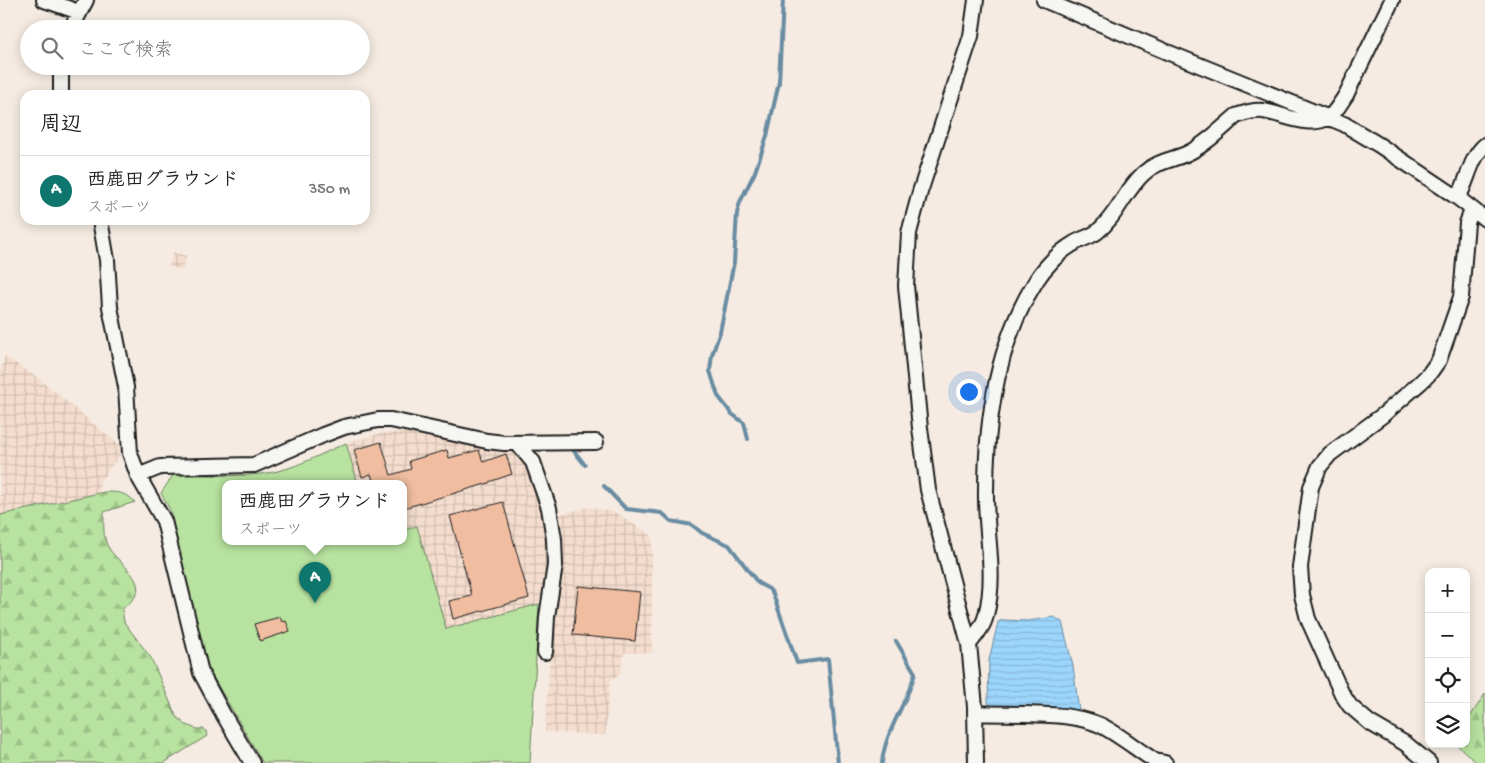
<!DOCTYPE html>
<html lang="ja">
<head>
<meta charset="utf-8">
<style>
  body { margin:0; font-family:"Gochi Hand","Klee One",sans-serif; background:#f6f6f6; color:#202124 }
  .controls { position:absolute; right:15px; bottom:15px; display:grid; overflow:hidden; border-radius:10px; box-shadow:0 2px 12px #0003 }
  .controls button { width:45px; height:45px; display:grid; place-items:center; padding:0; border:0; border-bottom:1px solid #e0e0e0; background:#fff; color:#202124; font:25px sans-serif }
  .you { position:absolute; left:968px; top:391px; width:18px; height:18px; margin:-12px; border:4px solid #fff; border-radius:50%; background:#1a73e8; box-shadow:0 0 0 8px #1a73e833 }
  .badge { display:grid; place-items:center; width:32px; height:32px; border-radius:50%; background:#0f766e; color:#fff; font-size:16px; font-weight:700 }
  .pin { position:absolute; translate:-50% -41px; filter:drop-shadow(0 1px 2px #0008) }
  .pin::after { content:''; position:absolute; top:26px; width:18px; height:15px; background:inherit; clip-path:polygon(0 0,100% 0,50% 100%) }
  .popup { position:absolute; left:222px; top:480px; width:185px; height:65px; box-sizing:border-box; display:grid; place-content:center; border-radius:10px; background:#fff; filter:drop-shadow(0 1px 4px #0005); font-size:16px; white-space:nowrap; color:#757577 }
  .popup b { font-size:19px; color:#202124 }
  .popup::after { content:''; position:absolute; left:50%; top:100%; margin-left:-10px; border:10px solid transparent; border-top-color:#fff }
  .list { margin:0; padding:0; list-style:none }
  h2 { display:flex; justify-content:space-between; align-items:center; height:65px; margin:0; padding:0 20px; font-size:21px }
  h2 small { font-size:16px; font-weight:400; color:#757577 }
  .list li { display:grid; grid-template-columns:32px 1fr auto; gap:15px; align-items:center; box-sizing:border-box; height:70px; padding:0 20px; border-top:1px solid #e0e0e0 }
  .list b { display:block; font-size:19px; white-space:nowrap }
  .list p { margin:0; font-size:16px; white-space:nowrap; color:#757577 }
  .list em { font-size:16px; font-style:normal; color:#757577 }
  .icon { flex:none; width:28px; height:28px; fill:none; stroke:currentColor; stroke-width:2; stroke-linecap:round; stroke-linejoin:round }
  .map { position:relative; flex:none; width:1485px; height:763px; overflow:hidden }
  .search { position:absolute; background:#fff; box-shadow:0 2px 12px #0003; left:20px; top:20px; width:350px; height:55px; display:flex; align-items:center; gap:12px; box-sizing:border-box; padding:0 18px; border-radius:28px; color:#757577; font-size:19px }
  .panel { position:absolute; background:#fff; box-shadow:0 2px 12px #0003; left:20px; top:90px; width:350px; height:135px; border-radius:15px }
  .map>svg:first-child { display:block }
  .industrial { fill:url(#industrial-grid) }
  .forest { fill:url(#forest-firs); stroke:#6a7f5e }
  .pitch { fill:#b7e29f; stroke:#6a7f5e }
  .water { fill:url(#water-rules); stroke:#698ca2 }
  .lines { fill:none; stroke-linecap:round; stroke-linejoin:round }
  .stream { stroke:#698ca2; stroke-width:4 }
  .building { fill:#f0bda1; stroke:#1c1c1c }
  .minor-casing { stroke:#1c1c1c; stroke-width:18 }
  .minor { stroke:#f6f6f2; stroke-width:14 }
</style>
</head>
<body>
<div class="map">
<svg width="1485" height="763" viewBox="0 0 1485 763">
  <defs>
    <pattern id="industrial-grid" width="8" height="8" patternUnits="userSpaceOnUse" patternTransform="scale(1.25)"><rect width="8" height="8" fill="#f4ddce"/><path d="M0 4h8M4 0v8" fill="none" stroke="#d1bdb0"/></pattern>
    <pattern id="forest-firs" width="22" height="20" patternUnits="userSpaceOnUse" patternTransform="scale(1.25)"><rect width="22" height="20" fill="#b7e29f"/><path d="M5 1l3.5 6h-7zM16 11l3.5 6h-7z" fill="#9dc188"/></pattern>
    <pattern id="water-rules" width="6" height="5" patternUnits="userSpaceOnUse" patternTransform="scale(1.25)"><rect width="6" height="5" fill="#9cd6fc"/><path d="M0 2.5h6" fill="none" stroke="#86b7d7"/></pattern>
  </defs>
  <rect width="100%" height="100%" fill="#f5ebe2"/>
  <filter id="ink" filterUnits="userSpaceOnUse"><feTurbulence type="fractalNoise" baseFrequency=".02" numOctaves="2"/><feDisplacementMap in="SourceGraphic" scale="10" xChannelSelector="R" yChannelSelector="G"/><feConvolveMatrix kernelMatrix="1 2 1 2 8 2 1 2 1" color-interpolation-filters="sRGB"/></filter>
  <g filter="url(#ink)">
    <!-- industrial -->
    <path class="industrial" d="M 173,252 L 186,256 L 182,271 L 169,266 Z
      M 5,357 L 37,377 L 119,445 L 120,455 L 99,483 L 100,493 L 0,515 L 0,372 Z
      M 403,432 L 478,447 L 524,453 L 543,511 L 561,514 L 589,507 L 616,513 L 652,536 L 652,653 L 624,653 L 620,673 L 610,681 L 605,735 L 545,732 L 550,655 L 553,651 L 556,607 L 563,558 L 563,525 L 548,525 L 546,572 L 539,604 L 446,629 L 417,526 L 404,530 L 404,484 L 358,484 L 346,443 L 378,434 Z"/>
    <!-- forest -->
    <path class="forest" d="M 104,492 C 116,492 126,492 135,502 L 104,512 C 104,524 102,539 110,550 C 118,562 148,581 134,598 C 131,602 126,606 122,609 L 124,622 L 151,658 L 176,716 L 186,725 L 197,729 L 203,729 L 206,731 L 207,736 L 164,763 L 0,763 L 0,515 Z
      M 1485,694 L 1485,763 L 1477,763 L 1456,744 L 1466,744 L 1466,723 Z"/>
    <!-- pitch -->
    <path class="pitch" d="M 346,443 L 358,484 L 226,484 L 226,542 L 404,542 L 404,530 L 417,526 L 446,629 L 539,604 L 530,763 L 263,763 L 206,665 L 170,510 L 161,493 L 174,474 C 208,474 245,479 278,471 C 300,466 325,452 346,443 Z"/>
    <!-- water -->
    <path class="water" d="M 1054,617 L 1062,622 L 1073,666 L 1079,711 L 1048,708 L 990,706 L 988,702 L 989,660 L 998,622 L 1003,620 L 1028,621 Z"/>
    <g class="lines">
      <!-- stream -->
      <path class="stream" d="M 748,439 L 744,423 L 732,414 L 718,396 L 710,371 L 712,355 L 720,332 L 734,262 L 737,213 L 740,202 L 755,172 L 767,136 L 779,82 L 783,0
        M 574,451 L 585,465
        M 604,486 L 626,509 L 662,513 L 671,521 L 692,525 L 702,533 L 729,545 L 758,583 L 769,589 L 773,594 L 797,663 L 828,659 L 838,763
        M 882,763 C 885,730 907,704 915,673 L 896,641"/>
    </g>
    <!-- building -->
    <path class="building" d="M 381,442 L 391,475 L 411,469 L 409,461 L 447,450 L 449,458 L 479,450 L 483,462 L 506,454 L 512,474 L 489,482 L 489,483 L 404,508 L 404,484 L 370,484 L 370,481 L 373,481 L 371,474 L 362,477 L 354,450 Z
      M 503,502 L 529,598 L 453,619 L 449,601 L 472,596 L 450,516 Z
      M 578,586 L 640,592 L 635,641 L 573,635 Z
      M 280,617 L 282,622 L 286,621 L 290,631 L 260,641 L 254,624 Z"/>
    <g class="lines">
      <!-- minor casing -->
      <g class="minor-casing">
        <path id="minor" d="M 44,0 L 79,12
          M 976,0 L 971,36 L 920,192 L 909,233 L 906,286 L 920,428 L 928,490 L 969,644 L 975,707 L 976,763
          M 1044,0 L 1167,52 L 1344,124 L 1379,145 L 1458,198 L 1485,219
          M 71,29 L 86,0
          M 61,66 L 61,95
          M 1458,198 C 1468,181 1470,158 1485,145
          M 100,220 L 107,260 L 110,307 L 126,387 L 130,453 L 138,476 L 164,521 L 201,673 L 223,714 L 252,763
          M 518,444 L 533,462 L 549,508 L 554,539 L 555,565 L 547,617 L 545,652
          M 138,476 L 160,467 L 254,465 L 323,435 L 344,427 L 378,420 L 391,420 L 487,441 L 504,443 L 596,442
          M 969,644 C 975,636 984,626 986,615 C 997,574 985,533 986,491 C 986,419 997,343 1036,281 C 1044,268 1059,252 1073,244 C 1081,239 1090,237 1097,232 C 1117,216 1125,190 1144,173 C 1157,161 1173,160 1188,153 C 1205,145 1221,129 1236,116 C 1245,113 1253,110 1263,111 C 1283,114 1310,129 1329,117 C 1336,112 1341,102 1346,95 L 1392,0
          M 975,713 C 1012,715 1072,710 1104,727 C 1122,737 1138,750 1155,761 L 1165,763
          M 1429,763 L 1406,744 L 1370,723 L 1350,706 L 1342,694 L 1308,619 L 1302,595 L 1300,567 L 1311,487 L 1320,466 L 1330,454 L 1383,415 L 1421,382 L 1429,374 L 1439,360 L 1461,297 L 1467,223 L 1472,210"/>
      </g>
      <!-- minor -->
      <use href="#minor" class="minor"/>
    </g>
  </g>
</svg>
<div class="controls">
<button>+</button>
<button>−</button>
<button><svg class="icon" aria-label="locate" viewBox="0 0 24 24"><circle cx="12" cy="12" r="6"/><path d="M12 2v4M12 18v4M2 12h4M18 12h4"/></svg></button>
<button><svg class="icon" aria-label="layers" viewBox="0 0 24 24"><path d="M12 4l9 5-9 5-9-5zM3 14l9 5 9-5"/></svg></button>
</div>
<div class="you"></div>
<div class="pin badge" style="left:315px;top:603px">A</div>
<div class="popup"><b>西鹿田グラウンド</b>スポーツ</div>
<div class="search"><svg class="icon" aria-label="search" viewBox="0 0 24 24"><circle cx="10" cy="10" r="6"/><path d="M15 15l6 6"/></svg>ここで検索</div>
<section class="panel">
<h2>周辺<small></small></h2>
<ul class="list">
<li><span class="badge">A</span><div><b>西鹿田グラウンド</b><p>スポーツ</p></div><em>350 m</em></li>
</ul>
</section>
</div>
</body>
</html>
